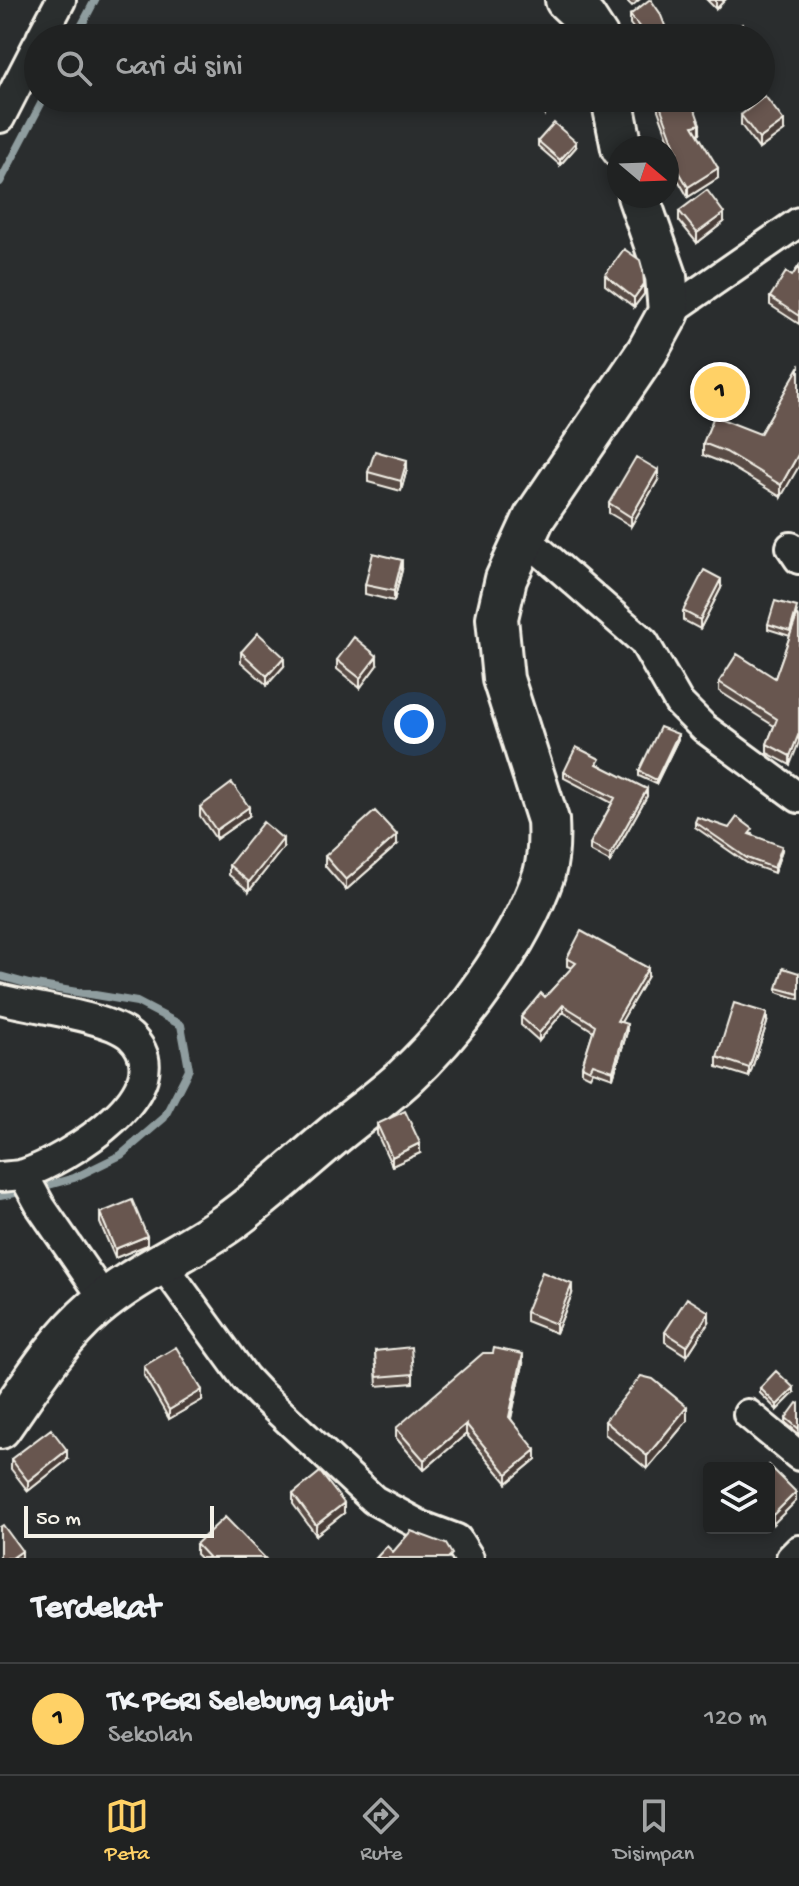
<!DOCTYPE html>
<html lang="id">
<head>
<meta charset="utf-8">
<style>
  body { margin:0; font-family:"Gochi Hand",sans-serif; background:#282a2a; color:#f1f3f6 }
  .controls { position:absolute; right:24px; bottom:24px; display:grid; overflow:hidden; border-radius:8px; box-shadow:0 4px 12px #0003 }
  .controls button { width:72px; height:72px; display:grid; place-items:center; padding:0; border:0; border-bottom:2px solid #3d3f40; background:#202222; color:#f1f3f6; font:40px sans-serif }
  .compass { position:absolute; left:607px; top:136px; width:72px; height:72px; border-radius:50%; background:#202222; box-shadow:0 4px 12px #0003; rotate:109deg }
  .scale { position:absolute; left:24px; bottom:20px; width:190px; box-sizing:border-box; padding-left:8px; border:4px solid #f4f1e8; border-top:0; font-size:22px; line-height:28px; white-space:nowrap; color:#f4f1e8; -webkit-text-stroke:6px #2a2d2e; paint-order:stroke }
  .you { position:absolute; left:414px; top:724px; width:28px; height:28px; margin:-20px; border:6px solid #fff; border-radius:50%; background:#1a73e8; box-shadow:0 0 0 12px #1a73e833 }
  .badge { display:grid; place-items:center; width:52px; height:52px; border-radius:50%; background:#ffd166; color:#111; font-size:26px; font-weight:700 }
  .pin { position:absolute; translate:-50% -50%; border:4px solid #fff; box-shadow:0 2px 8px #0006 }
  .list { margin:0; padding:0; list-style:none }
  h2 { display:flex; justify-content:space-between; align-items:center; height:104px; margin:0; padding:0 32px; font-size:34px }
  h2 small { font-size:26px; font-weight:400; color:#a2a4a5 }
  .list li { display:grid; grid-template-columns:52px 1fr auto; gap:24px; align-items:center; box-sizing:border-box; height:112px; padding:0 32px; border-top:2px solid #3d3f40 }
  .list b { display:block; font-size:30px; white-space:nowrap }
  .list p { margin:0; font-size:26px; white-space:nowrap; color:#a2a4a5 }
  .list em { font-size:26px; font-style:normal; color:#a2a4a5 }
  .icon { flex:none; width:44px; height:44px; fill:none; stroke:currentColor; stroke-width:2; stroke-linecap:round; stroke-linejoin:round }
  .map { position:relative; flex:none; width:799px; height:1558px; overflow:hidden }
  .search { position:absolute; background:#202222; box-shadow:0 4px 12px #0003; left:24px; right:24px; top:24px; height:88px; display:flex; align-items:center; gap:20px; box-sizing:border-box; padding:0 28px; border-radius:44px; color:#a2a4a5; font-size:30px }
  .sheet { height:216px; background:#202222 }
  nav { display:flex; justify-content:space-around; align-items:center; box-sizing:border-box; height:112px; border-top:2px solid #3d3f40; background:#202222; font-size:22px; color:#a2a4a5 }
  nav a { display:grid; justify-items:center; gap:4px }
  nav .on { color:#ffd166 }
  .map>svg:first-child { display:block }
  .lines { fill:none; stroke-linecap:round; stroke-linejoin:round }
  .stream { stroke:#8f9d9f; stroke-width:8 }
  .street-casing { stroke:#f4f1e8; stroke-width:34 }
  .secondary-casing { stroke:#f4f1e8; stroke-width:46 }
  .street { stroke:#2a2d2e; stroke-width:28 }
  .secondary { stroke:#2a2d2e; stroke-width:40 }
  .wall { fill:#594b44; stroke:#f4f1e8; stroke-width:2 }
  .shaded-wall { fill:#483d37; stroke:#f4f1e8; stroke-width:2 }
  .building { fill:#67574f; stroke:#f4f1e8; stroke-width:2 }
</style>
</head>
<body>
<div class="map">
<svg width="799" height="1558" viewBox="0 0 799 1558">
  <rect width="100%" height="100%" fill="#2a2d2e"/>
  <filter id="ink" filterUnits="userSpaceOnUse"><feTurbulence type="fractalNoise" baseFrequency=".0125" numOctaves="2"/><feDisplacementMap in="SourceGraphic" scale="16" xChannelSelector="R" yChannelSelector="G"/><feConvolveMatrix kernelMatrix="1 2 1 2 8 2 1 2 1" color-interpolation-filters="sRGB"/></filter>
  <g filter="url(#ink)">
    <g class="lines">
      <!-- stream -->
      <path class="stream" d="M 75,38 L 95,0
        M 0,182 L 44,98
        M 0,976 L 29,984 L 137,1002 L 181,1025 L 189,1069 L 164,1118 L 121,1155 L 74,1178 L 38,1188
        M 0,1196 L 25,1191"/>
      <!-- street casing -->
      <g class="street-casing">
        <path id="street" d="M 41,38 L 61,0
          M 0,118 L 38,44
          M 669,312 L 799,222
          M 524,537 L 644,642 L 679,703 L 704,728 L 799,798
          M 791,547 L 799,559
          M 0,999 C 32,1008 107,1016 130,1036 C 186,1088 66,1160 24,1174 C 17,1176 8,1176 0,1177
          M 23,1174 L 41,1207 L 105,1300
          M 161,1262 L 245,1378 L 260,1394 L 374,1500 L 422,1526 L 457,1539 L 469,1558
          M 748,1414 L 799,1456
          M 791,1558 L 799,1550"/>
      </g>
      <!-- secondary casing -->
      <g class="secondary-casing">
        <path id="secondary" d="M 566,0 L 585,18 L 598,38
          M 612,98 L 622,148
          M 0,1428 C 29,1387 56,1342 94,1309 C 134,1274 183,1254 226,1224 C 264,1197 298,1165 334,1135 C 357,1116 382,1098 404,1078 C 457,1029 521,943 544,874 C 549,856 549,838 548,820 L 503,679 L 497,618 L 506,579 L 534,518 L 647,352 L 669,312 L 666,276 L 638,196"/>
      </g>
      <!-- street -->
      <use href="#street" class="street"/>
      <!-- secondary -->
      <use href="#secondary" class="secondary"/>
    </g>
    <!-- wall -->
    <path class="wall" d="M 626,0 L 639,0 L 632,6 Z
      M 707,0 L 725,0 L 716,9 Z
      M 630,15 L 669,38 L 641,38 L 630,24 Z
      M 518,98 L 554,98 L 545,114 Z
      M 658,100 L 700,133 L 698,134 L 718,178 L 688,197 L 670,166 L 670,156 L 674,154 L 658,110 Z
      M 741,115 L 784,131 L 759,149 L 741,125 Z
      M 538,141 L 576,147 L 560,165 L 538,146 Z
      M 679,211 L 724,222 L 697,243 L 679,221 Z
      M 799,266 L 799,324 L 770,305 L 770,297 L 792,276 Z
      M 605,275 L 644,294 L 634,307 L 605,285 Z
      M 799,368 L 781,497 L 726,464 L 703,455 L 703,443 L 760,434 Z
      M 407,469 L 401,491 L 368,482 L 368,472 Z
      M 658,480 L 631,526 L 609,513 L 609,503 Z
      M 402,570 L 394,601 L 365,594 L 365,585 Z
      M 721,588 L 700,629 L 683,620 L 683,611 Z
      M 797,612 L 790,636 L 768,629 L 768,624 Z
      M 797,616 L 790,765 L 767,753 L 767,744 L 774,726 L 719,691 L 719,682 L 775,678 Z
      M 241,652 L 284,666 L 267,685 L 241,662 Z
      M 337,660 L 377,665 L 360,688 L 337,669 Z
      M 678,739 L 656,784 L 639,776 L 639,771 Z
      M 600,765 L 647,796 L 610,862 L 590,851 L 590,844 L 612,803 L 564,778 L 564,772 Z
      M 200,807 L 249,816 L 216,839 L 200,816 Z
      M 695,822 L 729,828 L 753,834 L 752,835 L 782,850 L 774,873 L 747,863 L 695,827 Z
      M 397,845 L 346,890 L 325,866 L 325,856 Z
      M 283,848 L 249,891 L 229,875 L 229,865 Z
      M 567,958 L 648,976 L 621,1022 L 627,1032 L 613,1078 L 593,1071 L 590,1077 L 582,1073 L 582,1066 L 593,1031 L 563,1012 L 539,1041 L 521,1025 L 521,1017 L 545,997 L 572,968 L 567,966 Z
      M 799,973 L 799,999 L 777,992 L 777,988 Z
      M 767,1023 L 749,1077 L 717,1067 L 717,1057 Z
      M 377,1124 L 420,1153 L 392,1166 L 377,1134 Z
      M 100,1213 L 147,1245 L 115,1258 L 100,1223 Z
      M 572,1294 L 556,1333 L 526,1321 L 526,1312 Z
      M 709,1322 L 687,1356 L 665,1342 L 665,1332 Z
      M 375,1351 L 413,1374 L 413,1383 L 377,1386 Z
      M 523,1364 L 511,1419 L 536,1459 L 507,1483 L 466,1434 L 424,1470 L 396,1438 L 396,1428 Z
      M 144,1366 L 202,1400 L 169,1419 L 144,1376 Z
      M 760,1388 L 794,1393 L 777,1410 L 760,1393 Z
      M 799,1404 L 799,1434 L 786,1423 L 786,1418 Z
      M 605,1421 L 687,1421 L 647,1469 L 605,1434 Z
      M 11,1459 L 67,1460 L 28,1491 L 11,1469 Z
      M 769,1468 L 796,1501 L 773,1524 L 769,1520 Z
      M 293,1494 L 344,1513 L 316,1535 L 293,1504 Z
      M 196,1544 L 265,1558 L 200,1558 L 196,1554 Z"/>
    <!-- shaded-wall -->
    <path class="shaded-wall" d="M 716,0 L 725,0 L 716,9 Z
      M 549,98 L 554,98 L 545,114 L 545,105 Z
      M 784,121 L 784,131 L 759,149 L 759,139 Z
      M 700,124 L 700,133 L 693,136 L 693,126 Z
      M 576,142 L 576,147 L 560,165 L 560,160 Z
      M 718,168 L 718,178 L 688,197 L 688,187 Z
      M 724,213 L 724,222 L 697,243 L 697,233 Z
      M 644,284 L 644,294 L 634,307 L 634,298 Z
      M 799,453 L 799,466 L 781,497 L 781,485 Z
      M 407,460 L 407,469 L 401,491 L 401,481 Z
      M 658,470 L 658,480 L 631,526 L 631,517 Z
      M 402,560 L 402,570 L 394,601 L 394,591 Z
      M 721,579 L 721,588 L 700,629 L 700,620 Z
      M 377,656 L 377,665 L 360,688 L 360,678 Z
      M 284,657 L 284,666 L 267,685 L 267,676 Z
      M 799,733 L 799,742 L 790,765 L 790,756 Z
      M 678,734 L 678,739 L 656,784 L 656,780 Z
      M 647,789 L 647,796 L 610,862 L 610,855 Z
      M 249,807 L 249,816 L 216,839 L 216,830 Z
      M 397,835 L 397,845 L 346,890 L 346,880 Z
      M 283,839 L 283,848 L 249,891 L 249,882 Z
      M 782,846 L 782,850 L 774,873 L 774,868 Z
      M 648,968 L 648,976 L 617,1029 L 617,1021 Z
      M 563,1005 L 563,1012 L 539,1041 L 539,1033 Z
      M 767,1013 L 767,1023 L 749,1077 L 749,1068 Z
      M 627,1024 L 627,1032 L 613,1078 L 613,1071 Z
      M 420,1143 L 420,1153 L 392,1166 L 392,1157 Z
      M 147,1236 L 147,1245 L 115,1258 L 115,1249 Z
      M 572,1284 L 572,1294 L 556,1333 L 556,1324 Z
      M 709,1312 L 709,1322 L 687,1356 L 687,1346 Z
      M 523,1354 L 523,1364 L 509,1426 L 509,1417 Z
      M 794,1388 L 794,1393 L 777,1410 L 777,1405 Z
      M 202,1390 L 202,1400 L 169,1419 L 169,1410 Z
      M 687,1407 L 687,1421 L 647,1469 L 647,1456 Z
      M 466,1424 L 466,1434 L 424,1470 L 424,1460 Z
      M 67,1450 L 67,1460 L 28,1491 L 28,1481 Z
      M 536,1450 L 536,1459 L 507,1483 L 507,1474 Z
      M 796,1492 L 796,1501 L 773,1524 L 773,1515 Z
      M 344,1503 L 344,1513 L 316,1535 L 316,1525 Z
      M 22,1551 L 22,1558 L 12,1558 Z"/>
    <!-- building -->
    <path class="building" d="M 649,0 L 651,0 L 660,13 L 669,36 L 667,38 L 648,38 L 630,15 Z
      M 742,24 L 752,38 L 723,38 Z
      M 765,96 L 784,121 L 759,139 L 741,115 Z
      M 534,98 L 549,98 L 545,105 Z
      M 665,98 L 691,98 L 700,124 L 693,126 L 718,168 L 688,187 L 670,156 L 677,152 L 658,100 Z
      M 554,123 L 576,142 L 560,160 L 538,141 Z
      M 707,190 L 724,213 L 697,233 L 679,211 Z
      M 624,249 L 640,260 L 643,271 L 644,284 L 634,298 L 605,275 Z
      M 799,266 L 799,316 L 770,297 L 786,272 L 792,276 Z
      M 799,367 L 799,453 L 781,485 L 726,452 L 703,443 L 714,416 L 760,434 Z
      M 375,451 L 407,460 L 401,481 L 368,472 Z
      M 636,457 L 658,470 L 631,517 L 609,503 Z
      M 373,553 L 402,560 L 394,591 L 365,585 Z
      M 704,570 L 721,579 L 700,620 L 683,611 Z
      M 775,601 L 797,607 L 790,631 L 768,624 Z
      M 797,616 L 799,617 L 799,733 L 790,756 L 767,744 L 777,719 L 719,682 L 737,654 L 775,678 Z
      M 258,633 L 284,657 L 267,676 L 241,652 Z
      M 354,637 L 377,656 L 360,678 L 337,660 Z
      M 660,727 L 678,734 L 656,780 L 639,771 Z
      M 576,747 L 600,759 L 597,764 L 647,789 L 610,855 L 590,844 L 615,798 L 564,772 Z
      M 232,783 L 249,807 L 216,830 L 200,807 Z
      M 375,811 L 397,835 L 346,880 L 325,856 Z
      M 697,817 L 729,828 L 737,817 L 753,829 L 749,834 L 782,846 L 774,868 L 747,858 L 695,822 Z
      M 263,822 L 283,839 L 249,882 L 229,865 Z
      M 581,931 L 648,968 L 617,1021 L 627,1024 L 613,1071 L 593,1064 L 590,1070 L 582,1066 L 595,1025 L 563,1005 L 539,1033 L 521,1017 L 541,993 L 545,997 L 576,963 L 567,958 Z
      M 783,968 L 799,973 L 799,994 L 777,988 Z
      M 734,1003 L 767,1013 L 749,1068 L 717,1057 Z
      M 405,1111 L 420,1143 L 392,1157 L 377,1124 Z
      M 132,1200 L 147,1236 L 115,1249 L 100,1213 Z
      M 542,1272 L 572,1284 L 556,1324 L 526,1312 Z
      M 687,1298 L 709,1312 L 687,1346 L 665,1332 Z
      M 176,1347 L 202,1390 L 169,1410 L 144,1366 Z
      M 411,1347 L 413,1374 L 377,1377 L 375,1351 Z
      M 494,1348 L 523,1354 L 509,1417 L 536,1450 L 507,1474 L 466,1424 L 424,1460 L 396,1428 L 483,1353 L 493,1353 Z
      M 776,1371 L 794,1388 L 777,1405 L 760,1388 Z
      M 641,1376 L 653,1379 L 687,1407 L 647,1456 L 605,1421 Z
      M 797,1403 L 799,1404 L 799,1429 L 786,1418 Z
      M 51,1429 L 67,1450 L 28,1481 L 11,1459 Z
      M 769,1465 L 796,1492 L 773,1515 L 769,1510 L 769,1468 L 766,1468 Z
      M 320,1472 L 344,1503 L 316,1525 L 293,1494 Z
      M 225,1517 L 265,1558 L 209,1558 L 196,1544 Z
      M 3,1525 L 22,1551 L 12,1558 L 0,1558 L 0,1527 Z
      M 411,1531 L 446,1544 L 452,1554 L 448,1558 L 376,1558 L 387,1546 L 393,1552 Z"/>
  </g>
</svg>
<div class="controls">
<button><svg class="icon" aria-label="layers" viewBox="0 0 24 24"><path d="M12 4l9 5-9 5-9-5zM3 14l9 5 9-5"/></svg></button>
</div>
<svg class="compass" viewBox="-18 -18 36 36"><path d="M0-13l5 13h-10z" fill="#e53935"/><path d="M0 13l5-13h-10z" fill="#a2a4a5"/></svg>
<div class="scale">50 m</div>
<div class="you"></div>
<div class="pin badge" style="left:720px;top:392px">1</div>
<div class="search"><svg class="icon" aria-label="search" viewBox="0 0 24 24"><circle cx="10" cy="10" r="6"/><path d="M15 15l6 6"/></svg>Cari di sini</div>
</div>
<section class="sheet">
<h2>Terdekat<small></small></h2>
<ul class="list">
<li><span class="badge">1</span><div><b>TK PGRI Selebung Lajut</b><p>Sekolah</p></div><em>120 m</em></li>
</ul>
</section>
<nav>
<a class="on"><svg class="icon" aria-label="map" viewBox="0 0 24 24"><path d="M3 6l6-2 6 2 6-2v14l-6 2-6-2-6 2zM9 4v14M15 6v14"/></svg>Peta</a>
<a><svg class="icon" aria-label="directions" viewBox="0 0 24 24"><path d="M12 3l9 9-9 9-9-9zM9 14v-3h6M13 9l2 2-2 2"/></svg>Rute</a>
<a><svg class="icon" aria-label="saved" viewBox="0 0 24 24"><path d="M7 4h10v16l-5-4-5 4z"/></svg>Disimpan</a>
</nav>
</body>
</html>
